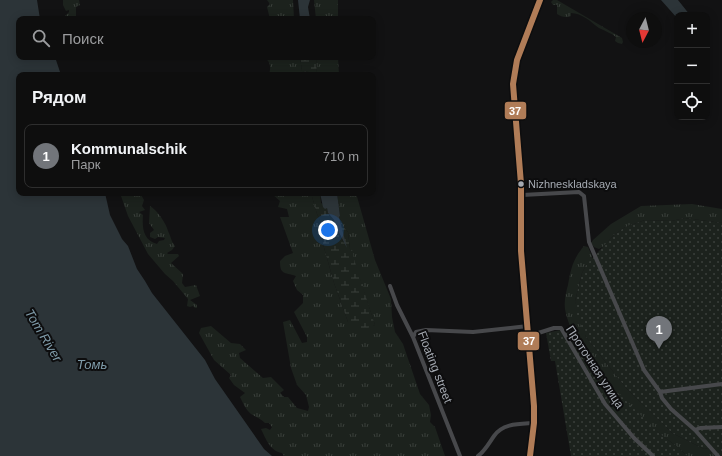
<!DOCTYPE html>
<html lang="ru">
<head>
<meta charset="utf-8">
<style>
  body { margin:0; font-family:Helvetica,sans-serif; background:#1c1c1c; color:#f1f3f6 }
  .controls { position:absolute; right:12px; top:12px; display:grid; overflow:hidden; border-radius:8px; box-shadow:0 2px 10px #0003 }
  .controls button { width:36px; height:36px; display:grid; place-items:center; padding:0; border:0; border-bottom:1px solid #2e2e2e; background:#0e0e0e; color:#f1f3f6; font:20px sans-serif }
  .compass { position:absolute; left:626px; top:12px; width:36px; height:36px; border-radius:50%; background:#0e0e0e; box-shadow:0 2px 10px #0003; rotate:187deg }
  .you { position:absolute; left:328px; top:230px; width:14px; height:14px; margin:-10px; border:3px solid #fff; border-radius:50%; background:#1a73e8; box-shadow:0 0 0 6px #1a73e833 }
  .badge { display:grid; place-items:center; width:26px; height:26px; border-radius:50%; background:#72757a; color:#fff; font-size:13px; font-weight:700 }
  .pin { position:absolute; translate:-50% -33px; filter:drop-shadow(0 1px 2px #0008) }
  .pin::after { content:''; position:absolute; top:21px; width:14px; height:12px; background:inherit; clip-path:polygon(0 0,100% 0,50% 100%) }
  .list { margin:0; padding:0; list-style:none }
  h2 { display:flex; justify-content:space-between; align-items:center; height:52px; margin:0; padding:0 16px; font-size:17px }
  h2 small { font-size:13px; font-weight:400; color:#9b9c9e }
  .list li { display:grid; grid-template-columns:26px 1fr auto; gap:12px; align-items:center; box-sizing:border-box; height:64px; margin:0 8px 8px; padding:0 8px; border:1px solid #2e2e2e; border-radius:8px }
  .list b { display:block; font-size:15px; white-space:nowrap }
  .list p { margin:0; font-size:13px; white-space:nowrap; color:#9b9c9e }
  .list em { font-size:13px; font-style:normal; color:#9b9c9e }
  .icon { flex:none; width:22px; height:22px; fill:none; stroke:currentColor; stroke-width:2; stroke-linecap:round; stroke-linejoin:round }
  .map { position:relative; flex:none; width:722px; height:456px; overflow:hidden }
  .search { position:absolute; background:#0e0e0e; box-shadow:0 2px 10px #0003; left:16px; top:16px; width:360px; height:44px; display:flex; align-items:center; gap:10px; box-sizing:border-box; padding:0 14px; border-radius:8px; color:#9b9c9e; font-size:15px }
  .panel { position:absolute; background:#0e0e0e; box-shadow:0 2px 10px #0003; left:16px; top:72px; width:360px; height:124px; border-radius:8px }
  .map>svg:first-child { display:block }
  .grass { fill:url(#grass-tufts) }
  .wetland { fill:url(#wetland-marsh) }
  .garden { fill:url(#garden-dots) }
  .water { fill:#2c3438 }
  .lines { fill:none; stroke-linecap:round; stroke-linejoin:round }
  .street { stroke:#47484b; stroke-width:4 }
  .secondary { stroke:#454749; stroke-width:5.5 }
  .bus-1-casing { stroke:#0d0d0e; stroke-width:9 }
  .bus-1 { stroke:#b07c57; stroke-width:6 }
  .bus-dot { fill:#a5aab2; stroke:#0d0d0e; stroke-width:1.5 }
  .labels { text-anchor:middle; stroke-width:4; stroke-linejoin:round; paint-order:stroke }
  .bus-label { font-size:11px; fill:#a5aab2; stroke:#0d0d0e; text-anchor:start }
  .street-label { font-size:12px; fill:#a5aab2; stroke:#0d0d0e }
  .water-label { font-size:13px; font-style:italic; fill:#7f9ba9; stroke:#0d0d0e }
  .line-badge { stroke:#0d0d0e; stroke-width:1.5 }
  .badge-label { font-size:11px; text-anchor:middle; font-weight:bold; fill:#fff }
</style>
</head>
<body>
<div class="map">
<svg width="722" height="456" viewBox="0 0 722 456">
  <defs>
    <pattern id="grass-tufts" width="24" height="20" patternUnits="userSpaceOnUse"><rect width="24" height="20" fill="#1c221d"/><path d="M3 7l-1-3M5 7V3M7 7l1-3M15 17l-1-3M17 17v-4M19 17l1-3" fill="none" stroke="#3a3f3b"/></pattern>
    <pattern id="wetland-marsh" width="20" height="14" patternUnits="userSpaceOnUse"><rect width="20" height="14" fill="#1c221d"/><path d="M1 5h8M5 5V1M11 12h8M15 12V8" fill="none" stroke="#3a3f3b"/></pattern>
    <pattern id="garden-dots" width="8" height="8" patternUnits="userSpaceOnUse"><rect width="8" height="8" fill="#1c221d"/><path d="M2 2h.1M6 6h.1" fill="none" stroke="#3a3f3b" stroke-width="1.8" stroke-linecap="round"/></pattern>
  </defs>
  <rect width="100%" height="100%" fill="#121213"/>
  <!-- grass -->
  <path class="grass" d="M 63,0 L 79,0 L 80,5 L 76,7 L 76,17 L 75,19 L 62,19 L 69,12 L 69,10 L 66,11 L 63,5 Z
    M 267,0 L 293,0 L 294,19 L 270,19 L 267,7 L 270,4 Z
    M 314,0 L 338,0 L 338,19 L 316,19 Z
    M 553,0 L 557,0 L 622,38 L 623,42 L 622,44 L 618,43 L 615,41 L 616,37 C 611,33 605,31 599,28 C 591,22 582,13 571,13 L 571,16 C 565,18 562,17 557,14 L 557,5 L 553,5 L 551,2 Z
    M 264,57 L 300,57 L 302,71 L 309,72 L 309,75 L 269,75 C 271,67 271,62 264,57 Z
    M 316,57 L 338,57 L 339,75 L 317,75 Z
    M 120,193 L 140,193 L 144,200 L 142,206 L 145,210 L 139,212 L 143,215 C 142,228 143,240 157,244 L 159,241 L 164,240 L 165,238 L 158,237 L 155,239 L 150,237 L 150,233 L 154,230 L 149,223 L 150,206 C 157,210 166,223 168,231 C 171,237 171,241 175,246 L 172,250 L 167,253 L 168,254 L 178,254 L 179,256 L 171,263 L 183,274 L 182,283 L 185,287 L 196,285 L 200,296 L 190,300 L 197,305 L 197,308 L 195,308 L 193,306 L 190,307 L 187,306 L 188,299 L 173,281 L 165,274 L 148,254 L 128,216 Z
    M 271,193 L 311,193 L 317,214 L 322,225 L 323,244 L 334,283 L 348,322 C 358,325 365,329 375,325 L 350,249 L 348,232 L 340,223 L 339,217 L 340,216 L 337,193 L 356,193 L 375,260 L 391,299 L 392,317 L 395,332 L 403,344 L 420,394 L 429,405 L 431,415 L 430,422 L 435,427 L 445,456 L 284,456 L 282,453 C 270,451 266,439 261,429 L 266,428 L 270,430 L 272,427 L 269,423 L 265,423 C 261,419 256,417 251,414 C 246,410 243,403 240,397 L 245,393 L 234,385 L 229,378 L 231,375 L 214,360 L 199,333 L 201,328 L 211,326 L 231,343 L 240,344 L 246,350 L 239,353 L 240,358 L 263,378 L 271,377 L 284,390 L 280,393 L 284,397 L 288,397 L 297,408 L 308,411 L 309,407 L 306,395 L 297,385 L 291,368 L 283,322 L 290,320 L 302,343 L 307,342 L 307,337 L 294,312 L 303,303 L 303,295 L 297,290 L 293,281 L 296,276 C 284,272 280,275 280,261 L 285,256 L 293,253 L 280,217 L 289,217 L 287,209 L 278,207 L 280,201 Z
    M 692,204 L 722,209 L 722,223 L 685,218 L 671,221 L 645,220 L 625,227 L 614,235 L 604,246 L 599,249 L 594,247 L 591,243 L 593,240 L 611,224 L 641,206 Z
    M 584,246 L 588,247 L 592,256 L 592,261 L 586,265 L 582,273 L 575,301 L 586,337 L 626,388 L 672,433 L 704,449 L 708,448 L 715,456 L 687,456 C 679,447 669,441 659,433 C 627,406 572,351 565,309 C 564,301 566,292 568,285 C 571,268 573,259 584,246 Z"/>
  <!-- wetland -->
  <path class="wetland" d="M 300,57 L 316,57 L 317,75 L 309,75 L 309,72 L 302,71 Z
    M 311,193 L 320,193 L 321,203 L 327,207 L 328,213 L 334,220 L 336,227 L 344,243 L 340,223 L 348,232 L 350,249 L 353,251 L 353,256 L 375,325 L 368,328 L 354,328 L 348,322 L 334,283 L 323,244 L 322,225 L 317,214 Z"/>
  <!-- garden -->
  <path class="garden" d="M 685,218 L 722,223 L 722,456 L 720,456 L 712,447 L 704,449 L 672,433 L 626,388 L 586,337 L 577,317 L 575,301 L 582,273 L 586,265 L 614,235 L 625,227 L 645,220 L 671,221 Z
    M 570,328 L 586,356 L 618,393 L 659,433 L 680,449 L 687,456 L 571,456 L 555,361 L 551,361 L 546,333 Z"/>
  <!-- water -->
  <path class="water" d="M 0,0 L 37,0 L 40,19 L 19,19 L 19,57 L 55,57 L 61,75 L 19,75 L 19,193 L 105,193 L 110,215 L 122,239 L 128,246 L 137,269 L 145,281 L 152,293 L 205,360 L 215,379 L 264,449 L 272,456 L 0,456 Z
    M 298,0 L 310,0 L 308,7 L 310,19 L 300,19 Z
    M 661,0 L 678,0 L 690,15 L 677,15 L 677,18 Z
    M 320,193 L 337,193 L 340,216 L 339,217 L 347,248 L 336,227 L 334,220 L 328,213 L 327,208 L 325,209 L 323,207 Z"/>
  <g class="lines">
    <!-- street -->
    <path class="street" d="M 522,195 L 579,192 L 584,196 L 589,242 L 644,370 L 660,392 L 662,398 L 671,409 L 695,430 L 718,456
      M 390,286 L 397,305 L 413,337 L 460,456
      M 529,336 L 554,328 L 561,328 L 605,404 L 634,438 L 653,456
      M 413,337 L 416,332 L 426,330 L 473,332 L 528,326
      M 660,392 L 722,384
      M 695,430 L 700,428 L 722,427
      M 478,456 C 485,451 489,443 494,436 C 503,423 520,424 534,423"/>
    <!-- secondary -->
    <path class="secondary" d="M 530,456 L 534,423 L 534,406 L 529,336 L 521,251 L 521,184 L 513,84 L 517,60 L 523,42 L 540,0"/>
    <!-- bus-1 casing -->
    <g class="bus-1-casing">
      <path id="bus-1" d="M 530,456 L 534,423 L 534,406 L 521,251 L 521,184 L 513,84 L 517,60 L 540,0"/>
    </g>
    <!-- bus-1 -->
    <use href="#bus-1" class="bus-1"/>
  </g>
  <!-- markers -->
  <circle class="bus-dot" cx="521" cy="184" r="3.5"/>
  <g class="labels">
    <!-- bus labels -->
    <g class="bus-label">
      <text x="528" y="188">Nizhneskladskaya</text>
    </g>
    <!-- street labels -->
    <g class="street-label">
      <text transform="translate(435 367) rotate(69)" y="4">Floating street</text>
      <text transform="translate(595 367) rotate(57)" y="4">Проточная улица</text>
    </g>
    <!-- water labels -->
    <g class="water-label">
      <text transform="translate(44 335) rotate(59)" y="5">Tom River</text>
      <text x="92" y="369">Томь</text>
    </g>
  </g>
  <g class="line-badge">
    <rect x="504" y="101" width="23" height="19" rx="4" fill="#b07c57"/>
    <rect x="517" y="331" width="23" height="20" rx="4" fill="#b07c57"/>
  </g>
  <g class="badge-label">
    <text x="515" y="115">37</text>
    <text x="529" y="345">37</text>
  </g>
</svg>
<div class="controls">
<button>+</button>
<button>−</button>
<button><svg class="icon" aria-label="locate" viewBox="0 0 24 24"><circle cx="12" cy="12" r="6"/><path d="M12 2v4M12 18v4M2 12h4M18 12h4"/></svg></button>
</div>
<svg class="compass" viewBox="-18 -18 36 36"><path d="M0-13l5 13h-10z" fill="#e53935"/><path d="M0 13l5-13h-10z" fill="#9b9c9e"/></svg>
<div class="you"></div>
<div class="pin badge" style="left:659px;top:349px">1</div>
<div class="search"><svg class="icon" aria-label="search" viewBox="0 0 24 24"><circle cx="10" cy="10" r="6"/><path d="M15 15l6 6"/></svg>Поиск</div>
<section class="panel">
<h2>Рядом<small></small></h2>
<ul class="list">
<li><span class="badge">1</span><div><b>Kommunalschik</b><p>Парк</p></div><em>710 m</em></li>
</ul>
</section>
</div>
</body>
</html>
